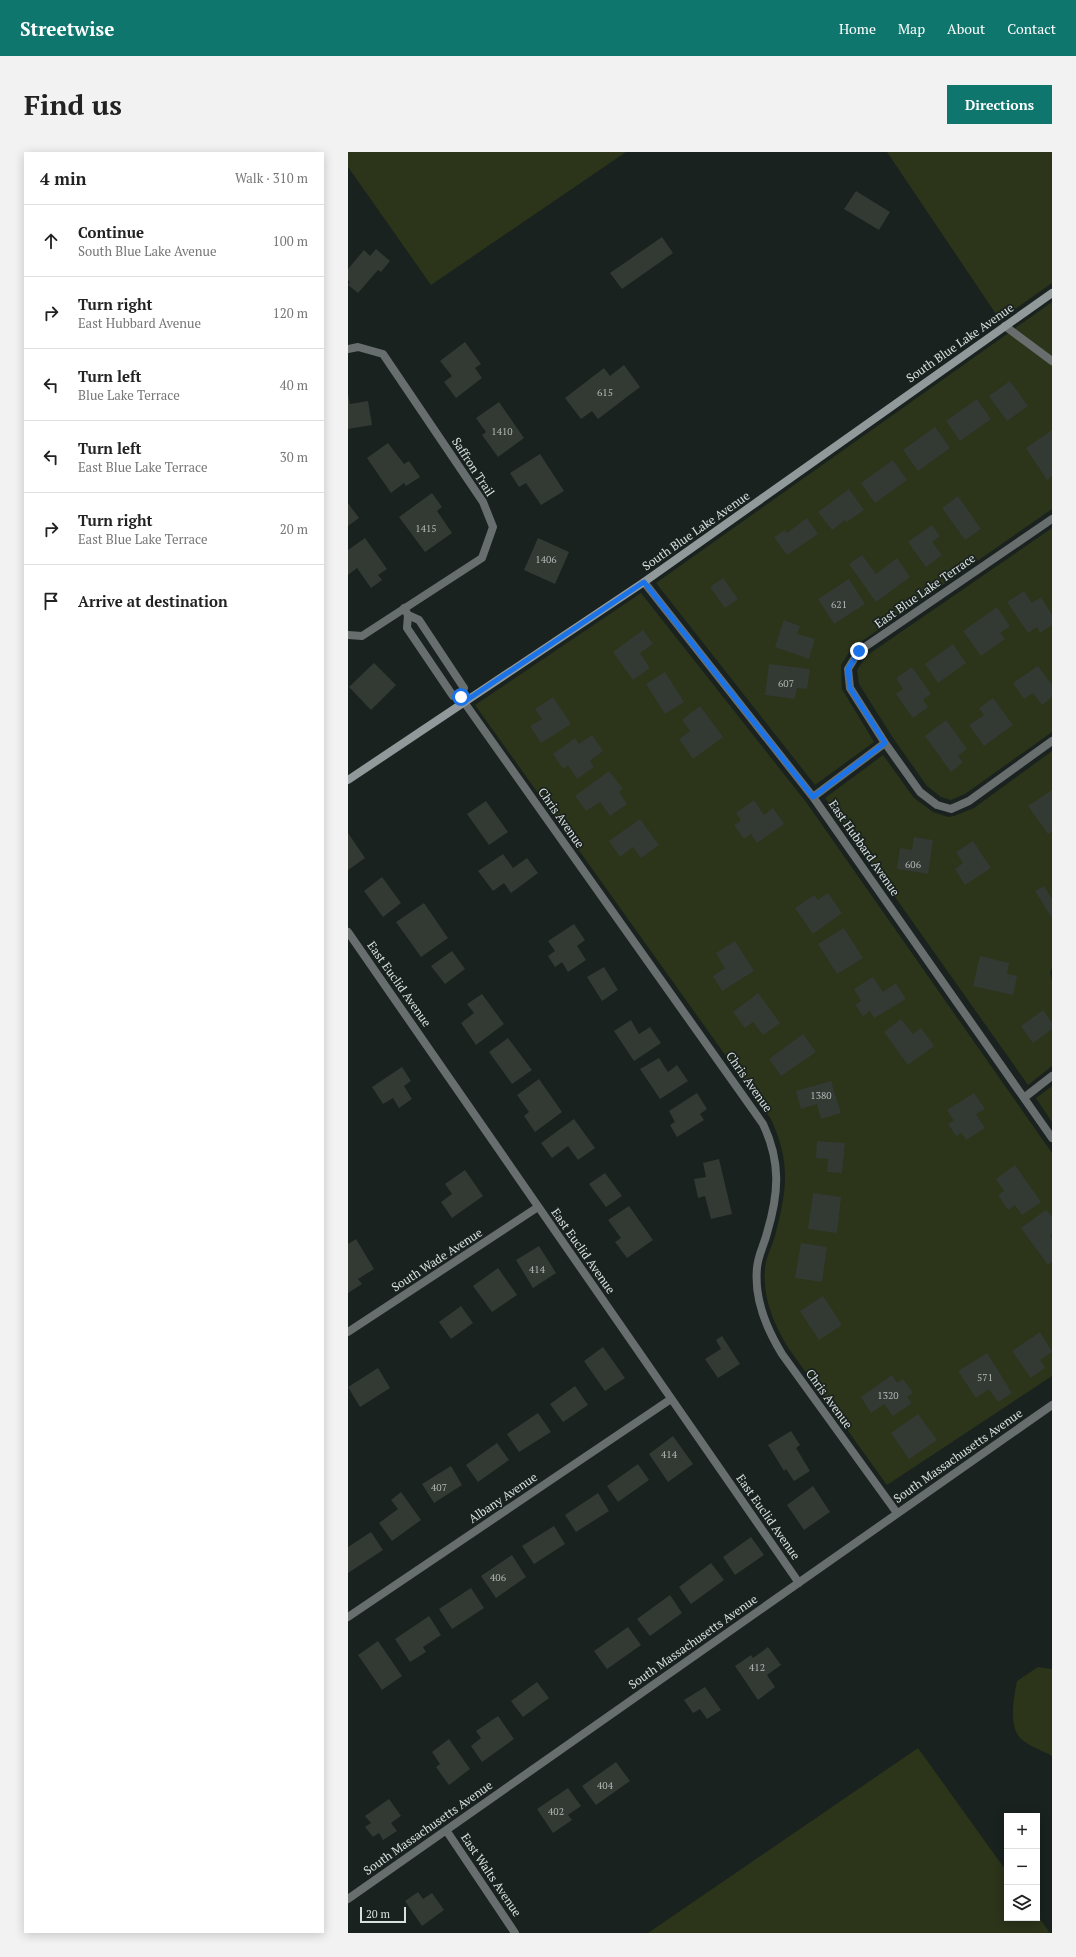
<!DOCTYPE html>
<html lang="en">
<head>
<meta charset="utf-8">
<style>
  body { margin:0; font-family:"PT Serif",serif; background:#f2f2f2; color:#222 }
  .controls { position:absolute; right:12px; bottom:12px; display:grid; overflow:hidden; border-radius:0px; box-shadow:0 2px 10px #0003 }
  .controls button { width:36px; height:36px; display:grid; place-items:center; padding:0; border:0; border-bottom:1px solid #e0e0e0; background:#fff; color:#222; font:20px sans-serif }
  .scale { position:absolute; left:12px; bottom:10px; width:46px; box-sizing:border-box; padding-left:4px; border:2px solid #dae0df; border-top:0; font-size:11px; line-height:14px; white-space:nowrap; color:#dae0df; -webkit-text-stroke:3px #19221f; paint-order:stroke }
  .stop { position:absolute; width:12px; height:12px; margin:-9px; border:3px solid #1a73e8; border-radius:50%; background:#fff }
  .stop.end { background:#1a73e8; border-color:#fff; box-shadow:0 1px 4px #0008 }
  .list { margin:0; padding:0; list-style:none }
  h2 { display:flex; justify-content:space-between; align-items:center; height:52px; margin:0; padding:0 16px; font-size:17px }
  h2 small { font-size:13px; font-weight:400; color:#767676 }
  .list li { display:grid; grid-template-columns:26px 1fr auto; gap:12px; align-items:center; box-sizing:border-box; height:72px; padding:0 16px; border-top:1px solid #e0e0e0 }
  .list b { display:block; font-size:15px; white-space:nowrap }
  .list p { margin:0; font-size:13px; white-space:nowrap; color:#767676 }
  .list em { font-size:13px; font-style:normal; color:#767676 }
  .icon { flex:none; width:22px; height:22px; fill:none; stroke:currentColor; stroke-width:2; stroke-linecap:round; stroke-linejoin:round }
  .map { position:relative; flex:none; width:704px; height:1781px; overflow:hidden; border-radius:0px }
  header { display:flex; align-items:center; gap:24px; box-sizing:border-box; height:56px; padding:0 20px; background:#0f766e; color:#fff }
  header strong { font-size:19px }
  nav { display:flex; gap:22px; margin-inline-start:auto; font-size:14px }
  .intro { display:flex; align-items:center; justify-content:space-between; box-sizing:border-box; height:96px; padding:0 24px }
  h1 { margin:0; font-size:28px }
  .button { padding:10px 18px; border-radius:0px; background:#0f766e; color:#fff; font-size:14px; font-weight:700 }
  main { display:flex; gap:24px; padding:0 24px }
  aside { flex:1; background:#fff; border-radius:0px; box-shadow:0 2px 10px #0003 }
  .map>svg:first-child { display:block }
  .green { fill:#2c341a }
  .building { fill:#333a34 }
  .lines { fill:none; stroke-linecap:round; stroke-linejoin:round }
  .lane { stroke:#686d6d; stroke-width:8 }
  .street { stroke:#686d6d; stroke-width:8 }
  .secondary { stroke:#91999a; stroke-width:8 }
  .route { stroke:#1a73e8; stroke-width:5 }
  .labels { text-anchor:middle; stroke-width:3.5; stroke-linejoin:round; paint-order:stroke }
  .number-label { font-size:10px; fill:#b0b6b4 }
  .street-label { font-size:12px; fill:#dae0df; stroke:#19221f }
</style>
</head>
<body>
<header>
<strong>Streetwise</strong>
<nav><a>Home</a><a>Map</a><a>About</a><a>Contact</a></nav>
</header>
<div class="intro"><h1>Find us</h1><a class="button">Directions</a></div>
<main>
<aside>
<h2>4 min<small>Walk · 310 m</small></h2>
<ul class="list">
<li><svg class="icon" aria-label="ahead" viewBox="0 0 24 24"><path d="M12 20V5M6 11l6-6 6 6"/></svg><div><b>Continue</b><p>South Blue Lake Avenue</p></div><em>100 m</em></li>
<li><svg class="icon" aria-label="right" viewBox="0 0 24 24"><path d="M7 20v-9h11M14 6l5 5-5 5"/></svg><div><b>Turn right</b><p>East Hubbard Avenue</p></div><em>120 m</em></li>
<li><svg class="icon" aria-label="left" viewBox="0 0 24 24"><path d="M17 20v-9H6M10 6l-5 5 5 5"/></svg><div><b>Turn left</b><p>Blue Lake Terrace</p></div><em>40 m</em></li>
<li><svg class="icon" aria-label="left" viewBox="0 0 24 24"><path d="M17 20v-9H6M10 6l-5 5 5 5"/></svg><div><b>Turn left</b><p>East Blue Lake Terrace</p></div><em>30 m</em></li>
<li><svg class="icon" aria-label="right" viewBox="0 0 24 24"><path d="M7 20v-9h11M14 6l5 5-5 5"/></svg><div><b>Turn right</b><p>East Blue Lake Terrace</p></div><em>20 m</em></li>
<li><svg class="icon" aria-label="arrive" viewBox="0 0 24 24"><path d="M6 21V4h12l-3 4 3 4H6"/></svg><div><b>Arrive at destination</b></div></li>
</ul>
</aside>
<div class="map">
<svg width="704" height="1781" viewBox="0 0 704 1781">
  <rect width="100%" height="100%" fill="#19221f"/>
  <!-- green -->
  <path class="green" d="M 0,0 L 278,0 L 83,133 L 0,15 Z
    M 539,0 L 704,0 L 704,131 L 652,168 Z
    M 704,150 L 704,357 L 504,496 L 493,513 L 494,537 L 526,590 L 467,633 L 308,431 Z
    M 704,376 L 704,580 L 617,642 L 603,648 L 593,645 L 579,634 L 545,586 L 511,532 L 509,518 L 518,504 Z
    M 293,441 L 458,650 L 704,1001 L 704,1224 L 539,1333 L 441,1197 C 426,1173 414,1145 417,1116 C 418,1105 424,1094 427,1084 C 439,1038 443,1011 423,967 L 127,553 Z
    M 704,599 L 704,815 L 702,821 L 704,829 L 704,914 L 680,933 L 477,646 L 535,603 L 566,646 L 585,660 L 600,665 L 606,664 L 626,656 Z
    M 704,934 L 704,970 L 688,946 Z
    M 690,1515 L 704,1517 L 704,1604 C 695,1599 681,1594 673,1587 C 660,1575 666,1544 669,1529 Z
    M 570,1596 L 659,1720 L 659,1766 L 689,1766 L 689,1763 L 702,1781 L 300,1781 Z"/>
  <!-- building -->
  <path class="building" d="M 508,39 L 542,60 L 531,78 L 496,57 Z
    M 314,85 L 325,101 L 274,137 L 262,121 Z
    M 28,97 L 42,109 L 33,120 L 30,118 L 10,141 L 0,133 L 2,130 L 0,128 L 0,117 L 16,98 L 22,104 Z
    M 117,190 L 133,212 L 127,216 L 134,226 L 108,246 L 96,230 L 104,224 L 92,209 Z
    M 276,213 L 292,235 L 250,267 L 244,259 L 233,267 L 217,246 L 256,216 L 262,224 Z
    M 662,229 L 680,254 L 659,269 L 641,244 Z
    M 0,242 L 2,252 L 20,249 L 24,273 L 0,277 Z
    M 629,247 L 643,267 L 612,289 L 598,269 Z
    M 151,250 L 176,286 L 150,305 L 134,283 L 138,280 L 128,266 Z
    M 587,275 L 602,296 L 570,319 L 555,298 Z
    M 704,278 L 704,324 L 699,328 L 678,296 Z
    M 40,291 L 56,312 L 61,309 L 72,325 L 58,334 L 56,331 L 43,341 L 19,306 Z
    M 192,302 L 216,339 L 193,353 L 178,331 L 171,335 L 162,321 Z
    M 545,308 L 559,328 L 527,351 L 513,331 Z
    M 501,337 L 516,358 L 499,370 L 497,368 L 484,378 L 470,360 Z
    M 84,341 L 94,355 L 89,359 L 104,381 L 77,400 L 51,365 Z
    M 610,344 L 633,377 L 617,388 L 594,356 Z
    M 0,351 L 11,366 L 0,374 Z
    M 459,366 L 470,382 L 439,403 L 426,385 L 437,378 L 439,381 Z
    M 584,373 L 592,384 L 584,390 L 594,403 L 578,415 L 560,390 Z
    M 17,386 L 39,417 L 30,423 L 34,428 L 23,436 L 9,416 L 0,423 L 0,398 Z
    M 190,386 L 221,400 L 207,432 L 176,418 Z
    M 514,403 L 528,422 L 549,406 L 562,425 L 528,450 L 501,412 Z
    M 375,426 L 390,447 L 377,456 L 362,435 Z
    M 501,427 L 517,452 L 486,472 L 470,447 Z
    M 676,439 L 684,451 L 693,445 L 704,463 L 704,473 L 692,481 L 689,475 L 680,481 L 659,450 Z
    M 649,455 L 662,474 L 652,481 L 657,487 L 633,504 L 615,479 Z
    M 436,468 L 452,474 L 449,482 L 467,487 L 461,507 L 427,495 Z
    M 295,478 L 305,492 L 292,501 L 302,516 L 285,528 L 265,500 Z
    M 605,492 L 618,511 L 590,531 L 577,512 Z
    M 26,511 L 48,533 L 23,558 L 1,535 Z
    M 421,512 L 462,517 L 459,537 L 449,536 L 447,547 L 417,543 Z
    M 690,514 L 704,533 L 704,545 L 694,553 L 685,541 L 676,547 L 665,531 Z
    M 564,515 L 583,542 L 575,548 L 580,555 L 565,566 L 548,542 L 555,537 L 548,526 Z
    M 317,520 L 336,550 L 317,562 L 298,532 Z
    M 205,545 L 223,572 L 193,591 L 182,574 L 194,567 L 187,557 Z
    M 645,546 L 665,573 L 636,594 L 621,573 L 636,563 L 631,556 Z
    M 352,554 L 375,585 L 345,607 L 331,587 L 342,579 L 334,568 Z
    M 598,568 L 619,597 L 610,604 L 615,610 L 603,620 L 577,584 Z
    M 244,583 L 255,599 L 242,609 L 246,615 L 229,627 L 220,613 L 215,617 L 205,602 L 227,586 L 231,592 Z
    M 261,619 L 275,637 L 271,640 L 279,652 L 262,664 L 252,650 L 238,659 L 227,644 Z
    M 704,638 L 704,679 L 700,682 L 680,654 Z
    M 406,648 L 416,663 L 425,656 L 436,672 L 409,691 L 403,682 L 396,687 L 386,673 L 393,668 L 388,661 Z
    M 138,649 L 160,680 L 141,693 L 119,662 Z
    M 292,667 L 311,693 L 293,706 L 285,695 L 272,705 L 261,689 Z
    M 0,681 L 17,706 L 0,718 Z
    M 566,685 L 585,688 L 580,722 L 549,717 L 552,696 L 564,698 Z
    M 625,689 L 643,716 L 617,733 L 607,717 L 615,711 L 608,700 Z
    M 155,702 L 165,716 L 179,706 L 190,721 L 163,741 L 156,731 L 145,739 L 130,719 Z
    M 34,725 L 53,751 L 35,765 L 16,739 Z
    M 696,734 L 704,747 L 704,766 L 687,739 Z
    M 480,741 L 494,761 L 465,782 L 447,756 L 466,743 L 470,748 Z
    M 76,751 L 100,786 L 73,805 L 48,770 Z
    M 226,772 L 237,788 L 229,794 L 238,808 L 220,820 L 214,810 L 207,815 L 200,804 L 207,799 L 200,789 Z
    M 496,776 L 515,806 L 489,822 L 470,792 Z
    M 387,789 L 406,819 L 374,839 L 365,824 L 377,816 L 368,801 Z
    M 104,799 L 117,817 L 97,832 L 83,814 Z
    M 632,804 L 661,811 L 659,822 L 669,824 L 665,843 L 625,834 Z
    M 256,815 L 270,838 L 254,849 L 239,825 Z
    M 525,825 L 535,840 L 548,831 L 558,847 L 526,866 L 522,859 L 515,864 L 507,853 L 513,849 L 506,837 Z
    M 410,841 L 432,871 L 415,883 L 405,870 L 397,876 L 385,860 Z
    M 134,842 L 156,872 L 128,893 L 113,871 L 126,861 L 119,852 Z
    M 695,858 L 704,871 L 704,877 L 685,891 L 673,874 Z
    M 553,867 L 565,882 L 573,876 L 586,894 L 560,913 L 536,880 Z
    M 283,868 L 291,882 L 302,875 L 313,891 L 286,909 L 266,879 Z
    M 455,882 L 468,900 L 433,924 L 421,907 Z
    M 160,886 L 184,918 L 164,932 L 141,900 Z
    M 311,906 L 320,920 L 329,913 L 340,929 L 312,947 L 292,917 Z
    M 54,915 L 63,929 L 56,934 L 64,947 L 51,956 L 45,946 L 35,952 L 24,935 Z
    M 191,927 L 214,960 L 187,980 L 176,964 L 181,960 L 169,943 Z
    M 483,929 L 493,961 L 473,967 L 469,952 L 453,957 L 448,939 Z
    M 349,941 L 359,957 L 352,962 L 356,968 L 329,985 L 322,973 L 327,970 L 321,959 Z
    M 626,941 L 637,957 L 628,962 L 637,976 L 618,988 L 614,981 L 608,984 L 600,972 L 606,969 L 599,958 Z
    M 226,967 L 247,996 L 230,1008 L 220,994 L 204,1006 L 193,991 Z
    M 469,989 L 497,991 L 494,1021 L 479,1020 L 480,1007 L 468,1006 Z
    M 371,1007 L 384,1062 L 363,1067 L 357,1044 L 350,1046 L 346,1027 L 358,1025 L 355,1011 Z
    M 667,1013 L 693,1050 L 674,1063 L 667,1053 L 660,1058 L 650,1043 L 656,1039 L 648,1027 Z
    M 117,1018 L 135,1044 L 104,1066 L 93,1050 L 104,1042 L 97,1032 Z
    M 257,1021 L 274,1044 L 258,1055 L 241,1032 Z
    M 465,1041 L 493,1045 L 489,1081 L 460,1077 Z
    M 281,1054 L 305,1088 L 279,1106 L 267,1090 L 273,1086 L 260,1068 Z
    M 698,1058 L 704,1065 L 704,1081 L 702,1083 L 704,1086 L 704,1110 L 700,1113 L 673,1076 Z
    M 8,1087 L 26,1117 L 10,1127 L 14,1132 L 0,1141 L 0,1092 Z
    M 453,1091 L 479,1095 L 474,1130 L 447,1126 Z
    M 191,1094 L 208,1121 L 185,1136 L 168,1108 Z
    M 150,1116 L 169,1143 L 144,1160 L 125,1134 Z
    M 475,1144 L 494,1173 L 471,1188 L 452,1159 Z
    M 113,1154 L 125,1171 L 103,1187 L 91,1170 Z
    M 692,1180 L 704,1200 L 692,1208 L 697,1216 L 683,1226 L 664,1199 Z
    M 374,1184 L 392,1212 L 370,1226 L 357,1207 L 373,1197 L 368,1188 Z
    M 255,1195 L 277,1226 L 257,1239 L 236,1209 Z
    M 639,1201 L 664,1241 L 650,1250 L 641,1237 L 628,1246 L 610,1219 Z
    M 30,1216 L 42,1236 L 12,1255 L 0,1235 Z
    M 544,1223 L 549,1231 L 555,1227 L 565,1241 L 559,1245 L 564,1251 L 545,1264 L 536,1252 L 523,1261 L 513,1245 Z
    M 227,1234 L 240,1253 L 215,1270 L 202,1252 Z
    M 190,1261 L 203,1280 L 171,1300 L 159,1282 Z
    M 570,1262 L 589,1288 L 561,1307 L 543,1281 Z
    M 443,1279 L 452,1293 L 448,1296 L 462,1319 L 446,1329 L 438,1317 L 436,1319 L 420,1293 Z
    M 325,1284 L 345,1312 L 320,1330 L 301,1302 Z
    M 149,1291 L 161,1308 L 130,1330 L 118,1313 Z
    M 290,1312 L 301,1328 L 270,1350 L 259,1334 Z
    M 103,1314 L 114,1333 L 86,1351 L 74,1332 Z
    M 465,1334 L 482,1360 L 456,1378 L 439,1353 Z
    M 53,1340 L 73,1368 L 44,1389 L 31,1371 L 50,1357 L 43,1348 Z
    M 250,1341 L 261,1359 L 228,1380 L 217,1363 Z
    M 206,1374 L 217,1392 L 186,1412 L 174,1394 Z
    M 23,1380 L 35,1398 L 0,1421 L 0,1395 Z
    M 403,1385 L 416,1403 L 387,1423 L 375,1405 Z
    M 164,1403 L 178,1425 L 148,1446 L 133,1424 Z
    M 363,1411 L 376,1428 L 343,1452 L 331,1435 Z
    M 123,1436 L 136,1456 L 104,1477 L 91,1457 Z
    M 322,1443 L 334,1461 L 302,1484 L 289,1467 Z
    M 81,1464 L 93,1483 L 75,1495 L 78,1500 L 62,1510 L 47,1487 Z
    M 280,1475 L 293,1493 L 259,1517 L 246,1499 Z
    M 30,1489 L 54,1524 L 34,1538 L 10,1503 Z
    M 420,1495 L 433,1513 L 419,1523 L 427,1535 L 410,1548 L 387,1514 L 403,1503 L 405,1506 Z
    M 189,1530 L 201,1546 L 175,1565 L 163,1549 Z
    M 357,1535 L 373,1558 L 359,1567 L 352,1557 L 345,1561 L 336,1548 Z
    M 150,1564 L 166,1587 L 134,1610 L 123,1594 L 133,1586 L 128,1579 Z
    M 101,1587 L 122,1617 L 101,1633 L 88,1615 L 92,1612 L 84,1600 Z
    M 268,1610 L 282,1629 L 248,1653 L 234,1634 Z
    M 220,1636 L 233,1654 L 220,1663 L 224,1668 L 205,1681 L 189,1657 Z
    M 41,1647 L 53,1664 L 43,1671 L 49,1679 L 35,1688 L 31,1681 L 25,1685 L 17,1675 L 23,1671 L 17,1664 Z
    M 70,1740 L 75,1747 L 84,1741 L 96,1758 L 74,1774 L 57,1749 Z"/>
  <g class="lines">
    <!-- lane -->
    <path class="lane" d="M 657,174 L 704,209"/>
    <!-- street -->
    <path class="street" d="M 0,197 L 10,195 L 35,202 L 135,350 L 145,375 L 134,406 L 14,484 L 0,483
      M 704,367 L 511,499 L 500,517 L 502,536 L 537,591 L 572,640 L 589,653 L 603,657 L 621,649 L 704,589
      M 296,430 L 465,645 L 704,986
      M 56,456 L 60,463 L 59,476 L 105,544 L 113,545 L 116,550 L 415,972 C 433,1010 431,1041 419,1081 C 416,1093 410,1103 409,1116 C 406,1147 418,1176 434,1202 L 549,1361
      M 60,463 L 71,468 L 116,536 L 113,545
      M 465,645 L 537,591
      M 0,780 L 451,1431
      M 677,945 L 704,924
      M 0,1180 L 190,1055
      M 0,1465 L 323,1247
      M 98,1678 L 167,1781
      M 0,1747 L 704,1253"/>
    <!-- secondary -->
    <path class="secondary" d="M 0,628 L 296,430 L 704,141"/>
  </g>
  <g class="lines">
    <!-- route -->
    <path class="route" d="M 113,545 L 116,550 L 296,430 L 465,645 L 537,591 L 502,536 L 500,517 L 511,499"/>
  </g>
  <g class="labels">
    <!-- number labels -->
    <g class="number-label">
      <text x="257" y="244">615</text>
      <text x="154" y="283">1410</text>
      <text x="78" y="380">1415</text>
      <text x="198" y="411">1406</text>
      <text x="491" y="456">621</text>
      <text x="438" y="535">607</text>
      <text x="565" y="716">606</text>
      <text x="473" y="947">1380</text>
      <text x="189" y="1121">414</text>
      <text x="637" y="1229">571</text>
      <text x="540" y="1247">1320</text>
      <text x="321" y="1306">414</text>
      <text x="91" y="1339">407</text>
      <text x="150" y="1429">406</text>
      <text x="409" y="1519">412</text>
      <text x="257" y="1637">404</text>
      <text x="208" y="1663">402</text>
    </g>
    <!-- street labels -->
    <g class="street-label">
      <text transform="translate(612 191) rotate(-35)" y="4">South Blue Lake Avenue</text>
      <text transform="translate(125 315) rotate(57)" y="4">Saffron Trail</text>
      <text transform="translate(348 379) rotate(-35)" y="4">South Blue Lake Avenue</text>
      <text transform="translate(577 439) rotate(-35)" y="4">East Blue Lake Terrace</text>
      <text transform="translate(213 666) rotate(55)" y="4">Chris Avenue</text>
      <text transform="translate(516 696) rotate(55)" y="4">East Hubbard Avenue</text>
      <text transform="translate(51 832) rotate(55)" y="4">East Euclid Avenue</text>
      <text transform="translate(401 930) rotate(55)" y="4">Chris Avenue</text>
      <text transform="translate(235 1099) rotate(55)" y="4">East Euclid Avenue</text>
      <text transform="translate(89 1108) rotate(-33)" y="4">South Wade Avenue</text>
      <text transform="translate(481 1247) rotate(54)" y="4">Chris Avenue</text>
      <text transform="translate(610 1304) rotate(-35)" y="4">South Massachusetts Avenue</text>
      <text transform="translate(155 1346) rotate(-34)" y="4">Albany Avenue</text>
      <text transform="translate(420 1365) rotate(55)" y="4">East Euclid Avenue</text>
      <text transform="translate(345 1490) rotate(-35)" y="4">South Massachusetts Avenue</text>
      <text transform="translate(80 1676) rotate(-35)" y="4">South Massachusetts Avenue</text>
      <text transform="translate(143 1723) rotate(56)" y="4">East Walts Avenue</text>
    </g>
  </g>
</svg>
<div class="controls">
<button>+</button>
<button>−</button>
<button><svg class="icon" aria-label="layers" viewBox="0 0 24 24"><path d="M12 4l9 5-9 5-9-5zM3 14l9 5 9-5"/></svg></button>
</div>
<div class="scale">20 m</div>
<div class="stop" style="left:113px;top:545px"></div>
<div class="stop end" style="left:511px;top:499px"></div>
</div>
</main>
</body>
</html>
